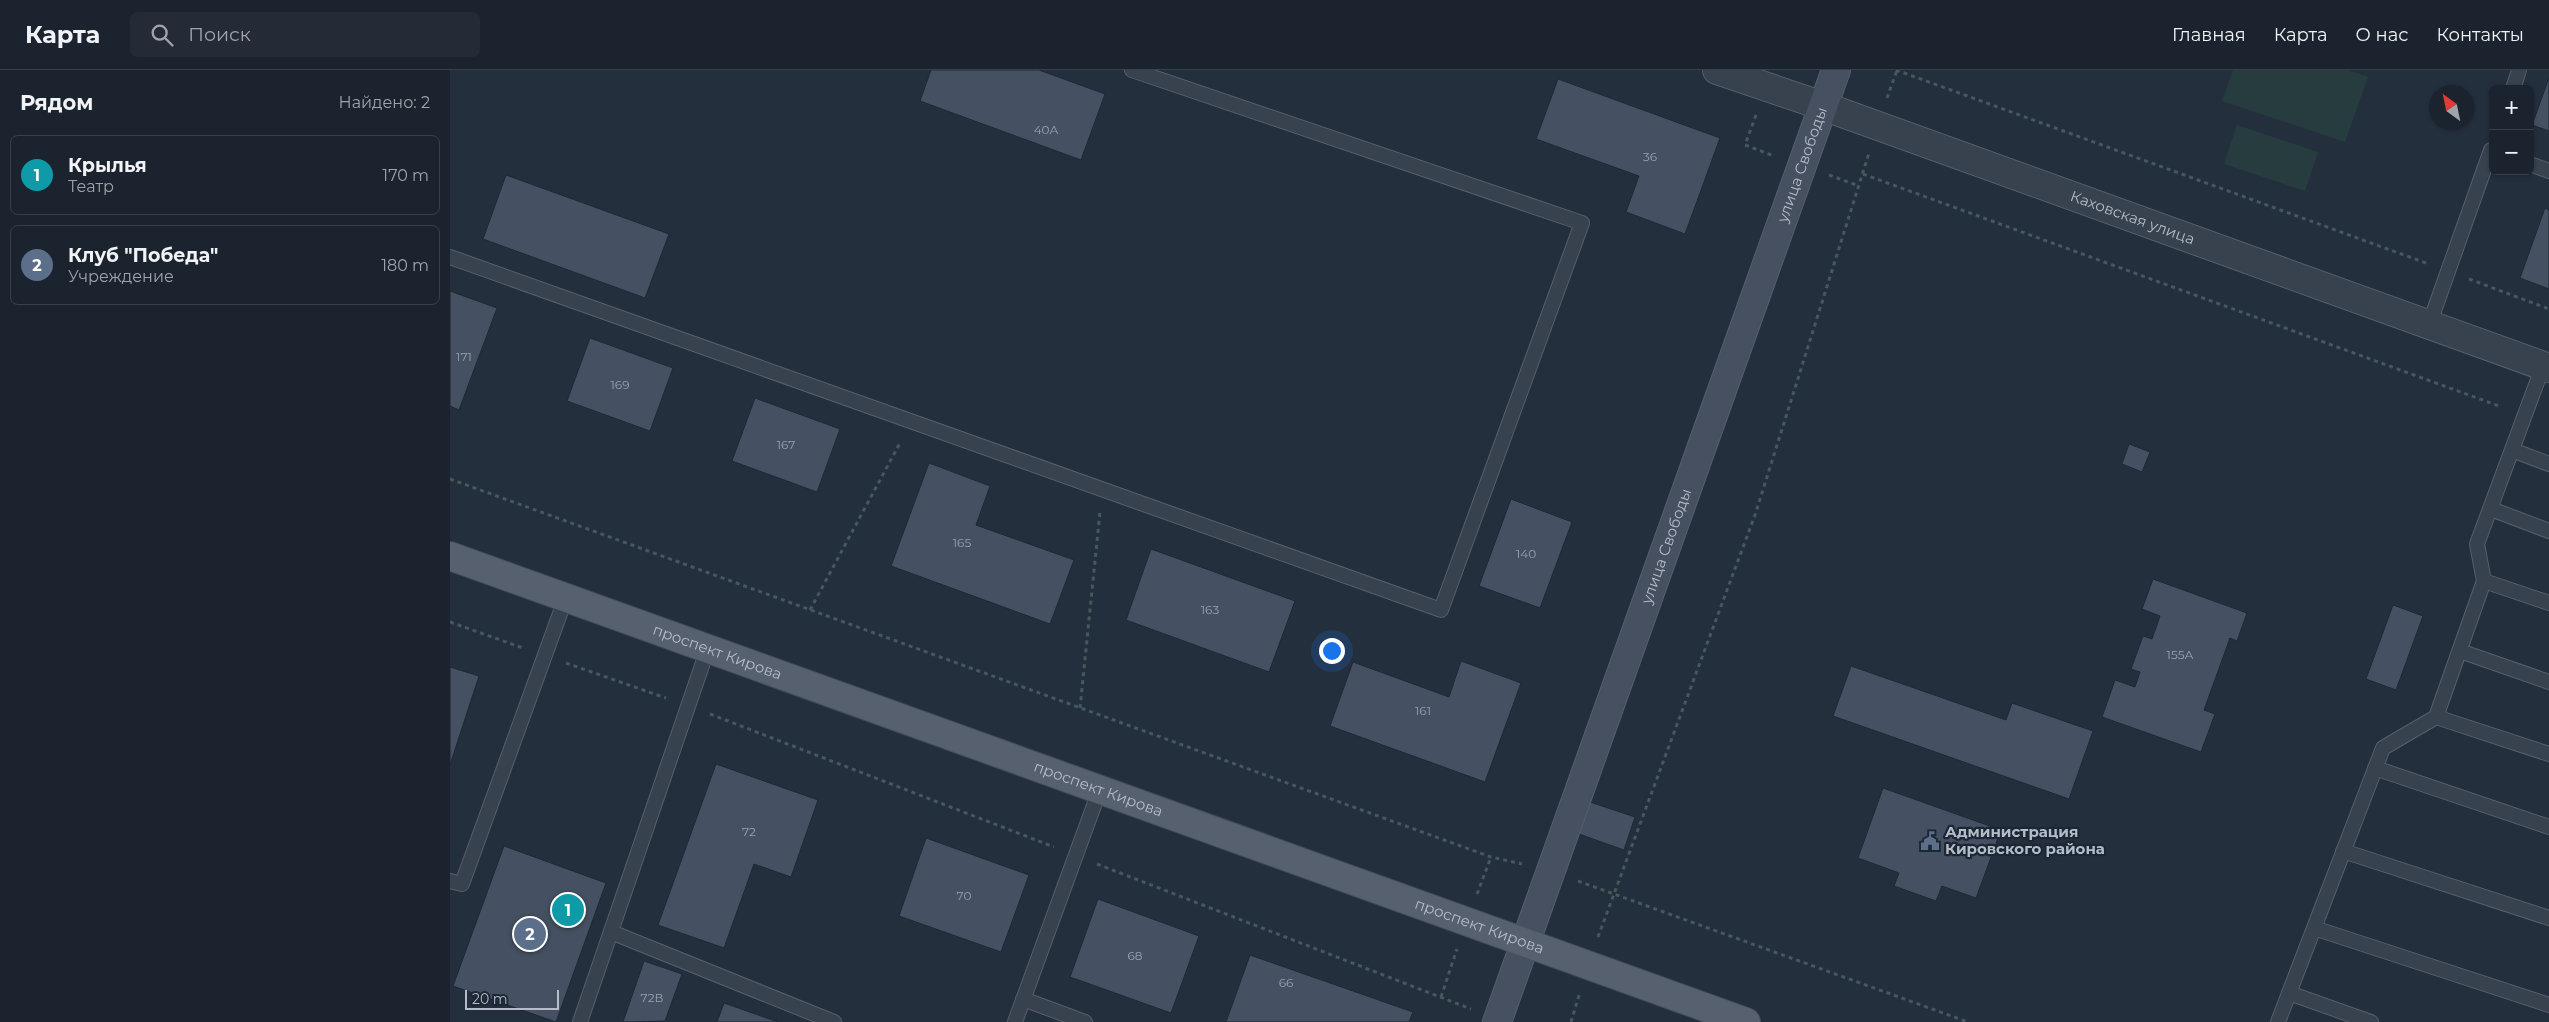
<!DOCTYPE html>
<html lang="ru">
<head>
<meta charset="utf-8">
<style>
  body { margin:0; font-family:Montserrat,sans-serif; background:#242b36; color:#f1f3f6 }
  .controls { position:absolute; right:15px; top:15px; display:grid; overflow:hidden; border-radius:8px; box-shadow:0 1px 4px #0004 }
  .controls button { width:45px; height:45px; display:grid; place-items:center; padding:0; border:0; border-bottom:1px solid #39404a; background:#1b232e; color:#f1f3f6; font:25px sans-serif }
  .compass { position:absolute; left:1979px; top:15px; width:45px; height:45px; border-radius:50%; background:#1b232e; box-shadow:0 1px 4px #0004; rotate:327deg }
  .scale { position:absolute; left:15px; bottom:12px; width:94px; box-sizing:border-box; padding-left:5px; border:2px solid #b4bcc9; border-top:0; font-size:14px; line-height:18px; white-space:nowrap; color:#b4bcc9; -webkit-text-stroke:4px #1d2633; paint-order:stroke }
  .you { position:absolute; left:881px; top:580px; width:18px; height:18px; margin:-12px; border:4px solid #fff; border-radius:50%; background:#1a73e8; box-shadow:0 0 0 8px #1a73e833 }
  .badge { display:grid; place-items:center; width:32px; height:32px; border-radius:50%; background:#bca0f2; color:#fff; font-size:16px; font-weight:700 }
  .pin { position:absolute; translate:-50% -50%; border:2px solid #fff; box-shadow:0 1px 5px #0006 }
  .list { margin:0; padding:0; list-style:none }
  h2 { display:flex; justify-content:space-between; align-items:center; height:65px; margin:0; padding:0 20px; font-size:21px }
  h2 small { font-size:16px; font-weight:400; color:#a0a4aa }
  .list li { display:grid; grid-template-columns:32px 1fr auto; gap:15px; align-items:center; box-sizing:border-box; height:80px; margin:0 10px 10px; padding:0 10px; border:1px solid #39404a; border-radius:8px }
  .list b { display:block; font-size:19px; white-space:nowrap }
  .list p { margin:0; font-size:16px; white-space:nowrap; color:#a0a4aa }
  .list em { font-size:16px; font-style:normal; color:#a0a4aa }
  .icon { flex:none; width:28px; height:28px; fill:none; stroke:currentColor; stroke-width:2; stroke-linecap:round; stroke-linejoin:round }
  .map { position:relative; flex:none; width:2099px; height:952px; overflow:hidden }
  header { display:flex; align-items:center; gap:30px; box-sizing:border-box; height:70px; padding:0 25px; background:#1b232e; border-bottom:1px solid #39404a }
  header strong { font-size:24px }
  nav { display:flex; gap:28px; margin-inline-start:auto; font-size:18px }
  .search { width:350px; height:45px; background:#242b36; display:flex; align-items:center; gap:12px; box-sizing:border-box; padding:0 18px; border-radius:8px; color:#a0a4aa; font-size:19px }
  main { display:flex }
  aside { flex:1; background:#1b232e }
  .map>svg:first-child { display:block }
  .green { fill:#263c3f }
  .building { fill:#455162; stroke:#1f2835 }
  .lines { fill:none; stroke-linecap:round; stroke-linejoin:round }
  .lane-casing { stroke:#565f6c; stroke-width:16 }
  .street-casing { stroke:#565f6c; stroke-width:30 }
  .secondary-casing { stroke:#565f6c; stroke-width:30 }
  .primary-casing { stroke:#414a57; stroke-width:30 }
  .path { stroke:#44595c; stroke-width:3; stroke-dasharray:4 4; stroke-linecap:butt }
  .lane { stroke:#38414e; stroke-width:14 }
  .street { stroke:#38414e; stroke-width:28 }
  .secondary { stroke:#465061; stroke-width:28 }
  .primary { stroke:#56606e; stroke-width:28 }
  .labels { text-anchor:middle; stroke-width:4.5; stroke-linejoin:round; paint-order:stroke }
  .number-label { font-size:12px; fill:#98a1af }
  .street-label { font-size:15px; fill:#b4bcc9; stroke:#1d2633 }
  .poi-label { font-size:15px; font-weight:bold; fill:#b4bcc9; stroke:#1d2633; text-anchor:start }
</style>
</head>
<body>
<header>
<strong>Карта</strong>
<div class="search"><svg class="icon" aria-label="search" viewBox="0 0 24 24"><circle cx="10" cy="10" r="6"/><path d="M15 15l6 6"/></svg>Поиск</div>
<nav><a>Главная</a><a>Карта</a><a>О нас</a><a>Контакты</a></nav>
</header>
<main>
<aside>
<h2>Рядом<small>Найдено: 2</small></h2>
<ul class="list">
<li><span class="badge" style="background:#0f9aa8">1</span><div><b>Крылья</b><p>Театр</p></div><em>170 m</em></li>
<li><span class="badge" style="background:#5c6f8a">2</span><div><b>Клуб &quot;Победа&quot;</b><p>Учреждение</p></div><em>180 m</em></li>
</ul>
</aside>
<div class="map">
<svg width="2099" height="952" viewBox="0 0 2099 952">
  <rect width="100%" height="100%" fill="#242f3e"/>
  <!-- green -->
  <path class="green" d="M 1783,0 L 1898,0 L 1918,7 L 1895,72 L 1772,31 Z
    M 1787,55 L 1868,82 L 1855,121 L 1774,94 Z"/>
  <!-- building -->
  <path class="building" d="M 481,0 L 589,0 L 655,24 L 631,90 L 470,31 Z
    M 2099,8 L 2099,61 L 2082,55 Z
    M 1108,9 L 1270,68 L 1235,164 L 1176,142 L 1189,106 L 1086,69 Z
    M 56,105 L 219,164 L 195,228 L 33,169 Z
    M 2095,138 L 2099,140 L 2099,219 L 2070,208 Z
    M 0,221 L 47,238 L 9,340 L 0,336 Z
    M 140,268 L 223,298 L 200,361 L 117,331 Z
    M 305,328 L 390,359 L 367,422 L 282,391 Z
    M 1679,374 L 1700,382 L 1692,402 L 1672,394 Z
    M 479,393 L 540,416 L 526,455 L 624,490 L 600,554 L 441,496 Z
    M 1061,429 L 1122,452 L 1090,538 L 1029,516 Z
    M 701,479 L 845,531 L 819,602 L 676,550 Z
    M 1703,509 L 1797,543 L 1787,571 L 1780,568 L 1754,640 L 1765,644 L 1751,682 L 1652,647 L 1665,610 L 1685,617 L 1690,602 L 1681,599 L 1693,566 L 1702,569 L 1710,546 L 1692,539 Z
    M 1943,535 L 1973,546 L 1946,620 L 1916,609 Z
    M 1011,591 L 1071,613 L 1035,712 L 880,656 L 903,592 L 999,627 Z
    M 1401,596 L 1556,650 L 1562,633 L 1643,661 L 1619,729 L 1383,646 Z
    M 0,597 L 29,606 L 0,695 Z
    M 266,694 L 368,730 L 341,807 L 304,794 L 274,878 L 208,855 Z
    M 1433,718 L 1551,760 L 1526,828 L 1492,816 L 1486,831 L 1444,816 L 1449,803 L 1408,788 Z
    M 1140,732 L 1185,747 L 1174,780 L 1129,764 Z
    M 476,768 L 579,805 L 551,882 L 449,846 Z
    M 54,776 L 156,813 L 106,952 L 3,916 Z
    M 648,829 L 749,866 L 721,943 L 620,907 Z
    M 800,885 L 963,942 L 959,952 L 776,952 Z
    M 194,891 L 232,904 L 215,951 L 173,952 Z
    M 274,933 L 328,952 L 267,952 Z"/>
  <g class="lines">
    <!-- lane casing -->
    <g class="lane-casing">
      <path id="lane" d="M 2063,19 L 2069,0
        M 2080,94 L 2099,101
        M 0,187 L 991,540 L 1132,153 L 682,0
        M 1979,255 L 2041,80
        M 2062,380 L 2099,394
        M 2041,439 L 2099,461
        M 2034,511 L 2099,533
        M 2010,581 L 2099,612
        M 1986,647 L 2099,684
        M 1925,698 L 2099,757
        M 1893,781 L 2099,848
        M 0,811 L 12,814 L 116,527
        M 1864,858 L 2099,935
        M 161,862 L 384,952
        M 1839,923 L 1921,952
        M 573,929 L 635,952
        M 130,952 L 258,578
        M 565,952 L 650,719
        M 1828,952 L 1933,678 L 1986,647 L 2034,511 L 2027,474 L 2093,296"/>
    </g>
    <!-- street casing -->
    <g class="street-casing">
      <g id="street">
        <path id="s1" d="M 1267,0 L 1373,36 L 2099,298"/>
      </g>
    </g>
    <!-- secondary casing -->
    <g class="secondary-casing">
      <g id="secondary">
        <path id="s2" d="M 1047,952 L 1386,0"/>
      </g>
    </g>
    <!-- primary casing -->
    <g class="primary-casing">
      <g id="primary">
        <path id="s3" d="M 0,486 L 1296,952"/>
      </g>
    </g>
    <!-- path -->
    <path class="path" d="M 1446,0 L 1976,193
      M 1437,28 L 1447,0
      M 1306,45 L 1295,75 L 1324,86
      M 1413,104 L 2049,336
      M 1379,105 L 1409,116
      M 2019,209 L 2099,239
      M 0,409 L 1041,787 L 1072,794
      M 360,540 L 451,371
      M 0,552 L 73,578
      M 116,593 L 216,628
      M 630,638 L 650,442
      M 260,644 L 604,777
      M 647,794 L 1021,939
      M 1128,811 L 1518,952
      M 1027,824 L 1041,787
      M 1148,867 L 1305,445 L 1419,83
      M 991,927 L 1007,879
      M 1121,952 L 1130,922"/>
    <!-- lane -->
    <use href="#lane" class="lane"/>
    <!-- street -->
    <use href="#street" class="street"/>
    <!-- secondary -->
    <use href="#secondary" class="secondary"/>
    <!-- primary -->
    <use href="#primary" class="primary"/>
  </g>
  <!-- icons -->
  <defs>
    <g id="civic-bare" transform="scale(1.5)"><path d="M-.6-6.5H3V-4.5H.6V-3L4-1V1h2V6H-6V1h2V-1L-.6-3ZM-1.2 2.5V6h2.4V2.5Z" fill="#5c6f8a" stroke="#1d2633" stroke-width="2.5" paint-order="stroke"/></g>
  </defs>
  <g fill-rule="evenodd">
    <use href="#civic-bare" x="1480" y="771"/>
  </g>
  <g class="labels">
    <!-- number labels -->
    <g class="number-label">
      <text x="596" y="64">40А</text>
      <text x="1200" y="91">36</text>
      <text x="14" y="291">171</text>
      <text x="170" y="319">169</text>
      <text x="336" y="379">167</text>
      <text x="512" y="477">165</text>
      <text x="1076" y="488">140</text>
      <text x="760" y="544">163</text>
      <text x="1730" y="589">155А</text>
      <text x="973" y="645">161</text>
      <text x="299" y="766">72</text>
      <text x="514" y="830">70</text>
      <text x="685" y="890">68</text>
      <text x="836" y="917">66</text>
      <text x="202" y="932">72В</text>
    </g>
    <!-- street labels -->
    <g class="street-label">
      <text dy="5" stroke="none"><textPath href="#s2" startOffset="910">улица Свободы</textPath></text>
      <text dy="5" stroke="none"><textPath href="#s1" startOffset="441">Каховская улица</textPath></text>
      <text dy="5" stroke="none"><textPath href="#s2" startOffset="505">улица Свободы</textPath></text>
      <text dy="5" stroke="none"><textPath href="#s3" startOffset="284">проспект Кирова</textPath></text>
      <text dy="5" stroke="none"><textPath href="#s3" startOffset="689">проспект Кирова</textPath></text>
      <text dy="5" stroke="none"><textPath href="#s3" startOffset="1094">проспект Кирова</textPath></text>
    </g>
    <!-- poi labels -->
    <g class="poi-label">
      <text x="1495" y="767">Администрация<tspan x="1495" dy="17">Кировского района</tspan></text>
    </g>
  </g>
</svg>
<div class="controls">
<button>+</button>
<button>−</button>
</div>
<svg class="compass" viewBox="-18 -18 36 36"><path d="M0-13l5 13h-10z" fill="#e53935"/><path d="M0 13l5-13h-10z" fill="#a0a4aa"/></svg>
<div class="scale">20 m</div>
<div class="you"></div>
<div class="pin badge" style="left:118px;top:840px;background:#0f9aa8">1</div>
<div class="pin badge" style="left:80px;top:864px;background:#5c6f8a">2</div>
</div>
</main>
</body>
</html>
